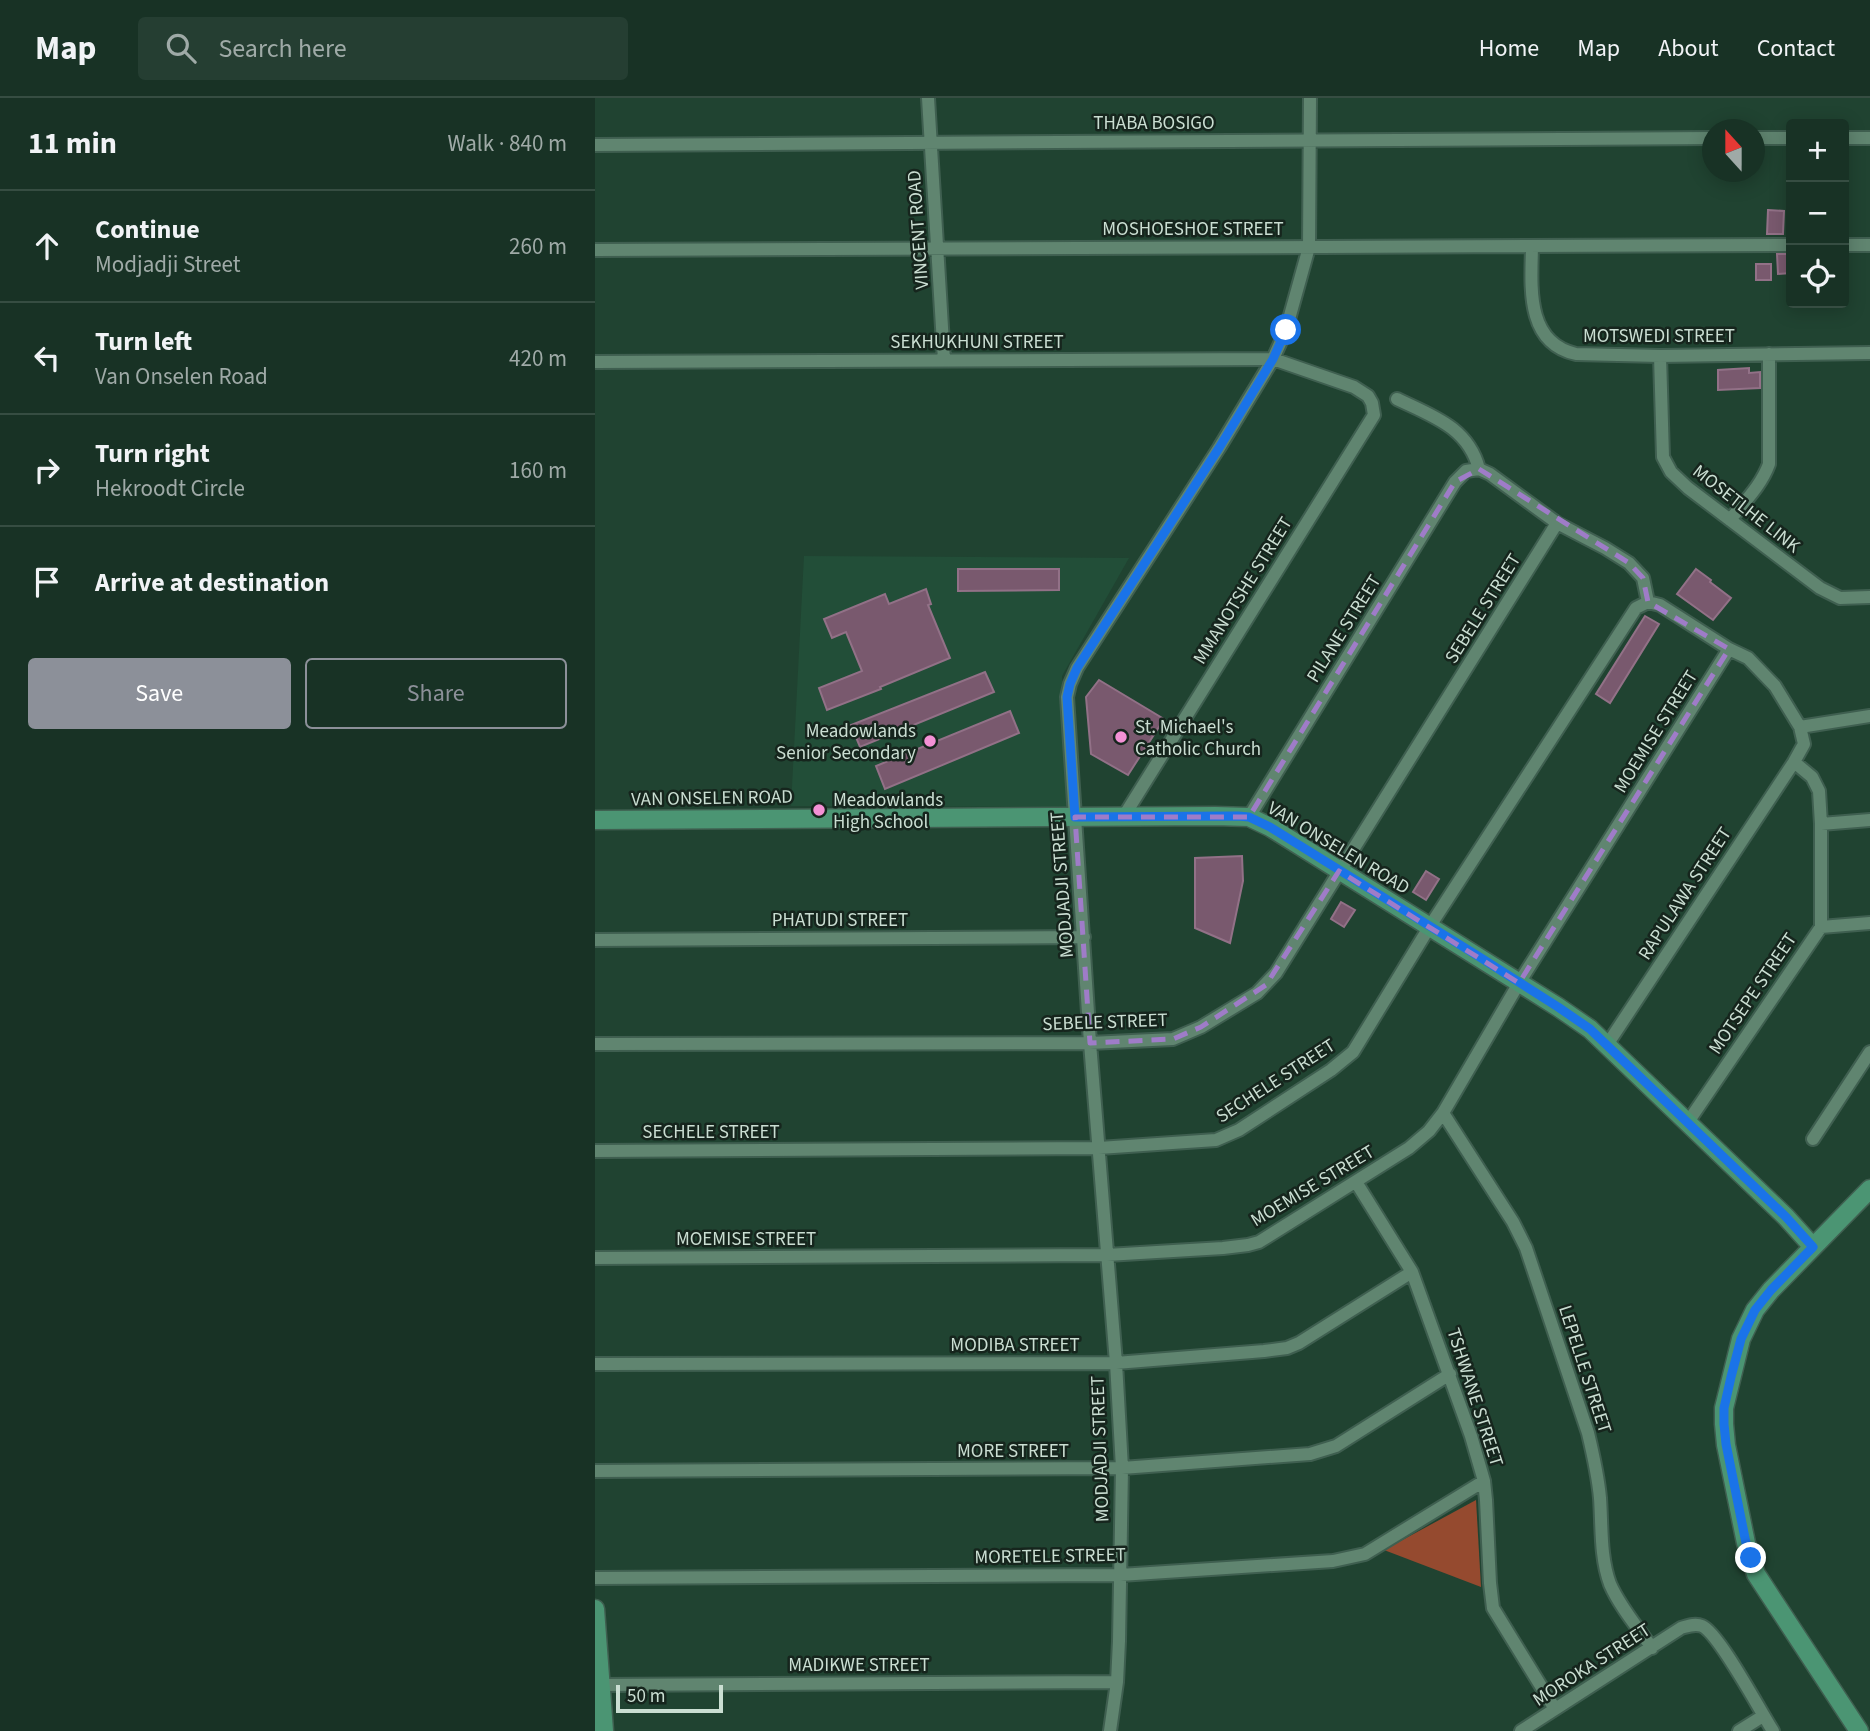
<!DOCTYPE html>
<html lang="en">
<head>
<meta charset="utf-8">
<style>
  body { margin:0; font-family:"Source Sans 3",sans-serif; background:#253e32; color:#f1f3f6 }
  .controls { position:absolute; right:21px; top:21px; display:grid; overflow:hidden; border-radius:7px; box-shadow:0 4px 18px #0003 }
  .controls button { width:63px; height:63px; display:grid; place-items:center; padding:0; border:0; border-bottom:2px solid #364d42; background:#183225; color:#f1f3f6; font:35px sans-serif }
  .compass { position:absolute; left:1107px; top:21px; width:63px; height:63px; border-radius:50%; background:#183225; box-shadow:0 4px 18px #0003; rotate:339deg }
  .scale { position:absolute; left:21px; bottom:18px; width:107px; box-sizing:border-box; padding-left:7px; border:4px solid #caded2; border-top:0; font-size:19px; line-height:24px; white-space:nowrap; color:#caded2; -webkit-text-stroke:5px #16251d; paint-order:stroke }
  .stop { position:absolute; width:21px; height:21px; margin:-16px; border:5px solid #1a73e8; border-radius:50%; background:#fff }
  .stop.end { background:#1a73e8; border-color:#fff; box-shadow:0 2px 7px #0008 }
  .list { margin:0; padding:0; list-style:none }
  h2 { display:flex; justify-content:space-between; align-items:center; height:91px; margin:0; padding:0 28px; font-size:30px }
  h2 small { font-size:23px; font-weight:400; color:#9faaa7 }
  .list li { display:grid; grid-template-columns:46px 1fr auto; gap:21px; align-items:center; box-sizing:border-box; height:112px; padding:0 28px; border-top:2px solid #364d42 }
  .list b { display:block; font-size:26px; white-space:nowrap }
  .list p { margin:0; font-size:23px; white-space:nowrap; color:#9faaa7 }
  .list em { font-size:23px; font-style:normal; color:#9faaa7 }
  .actions { display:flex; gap:14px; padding:21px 28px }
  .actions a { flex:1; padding:16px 0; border:2px solid #8c9099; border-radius:7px; text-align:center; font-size:24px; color:#8c9099 }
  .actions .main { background:#8c9099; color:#fff }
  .icon { flex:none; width:38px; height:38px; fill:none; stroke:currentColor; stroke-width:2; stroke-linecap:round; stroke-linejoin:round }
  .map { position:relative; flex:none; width:1275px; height:1633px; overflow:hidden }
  header { display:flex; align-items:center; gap:42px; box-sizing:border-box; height:98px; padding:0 35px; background:#183225; border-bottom:2px solid #364d42 }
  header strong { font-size:33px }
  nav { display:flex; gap:38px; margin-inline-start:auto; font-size:24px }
  .search { width:490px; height:63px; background:#253e32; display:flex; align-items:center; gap:18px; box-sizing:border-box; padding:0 24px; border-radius:7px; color:#9faaa7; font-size:26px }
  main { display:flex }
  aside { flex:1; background:#183225 }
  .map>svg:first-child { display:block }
  .built { fill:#224e38 }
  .green { fill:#954a2f }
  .building { fill:#79596e; stroke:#927187; stroke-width:2 }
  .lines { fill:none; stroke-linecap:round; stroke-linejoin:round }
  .street-casing { stroke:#3f5f50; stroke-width:16 }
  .secondary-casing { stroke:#3f5f50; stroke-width:21 }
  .street { stroke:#608570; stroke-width:12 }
  .secondary { stroke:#4b9573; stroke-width:18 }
  .route { stroke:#1a73e8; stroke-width:9 }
  .marked { fill:none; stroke:#9f7cc8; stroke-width:5; stroke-dasharray:14 9; stroke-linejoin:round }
  .poi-dot { fill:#f391d5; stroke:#16251d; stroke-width:2.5 }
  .labels { text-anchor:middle; stroke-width:5; stroke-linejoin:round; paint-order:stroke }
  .street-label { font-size:19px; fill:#caded2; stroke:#16251d }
  .poi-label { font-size:19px; fill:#caded2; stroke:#16251d; text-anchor:start }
</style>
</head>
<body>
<header>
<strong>Map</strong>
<div class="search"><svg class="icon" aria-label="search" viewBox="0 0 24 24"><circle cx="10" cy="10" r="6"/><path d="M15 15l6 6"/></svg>Search here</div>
<nav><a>Home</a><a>Map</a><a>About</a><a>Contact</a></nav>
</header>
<main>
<aside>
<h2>11 min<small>Walk · 840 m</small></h2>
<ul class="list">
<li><svg class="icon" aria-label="ahead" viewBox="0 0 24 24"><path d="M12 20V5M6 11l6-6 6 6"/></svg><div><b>Continue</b><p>Modjadji Street</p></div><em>260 m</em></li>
<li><svg class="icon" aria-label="left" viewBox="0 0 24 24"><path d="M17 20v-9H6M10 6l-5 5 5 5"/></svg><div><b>Turn left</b><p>Van Onselen Road</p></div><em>420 m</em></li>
<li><svg class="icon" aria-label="right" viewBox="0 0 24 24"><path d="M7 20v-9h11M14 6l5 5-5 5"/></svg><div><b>Turn right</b><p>Hekroodt Circle</p></div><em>160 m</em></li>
<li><svg class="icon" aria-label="arrive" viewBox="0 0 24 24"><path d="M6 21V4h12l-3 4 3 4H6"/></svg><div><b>Arrive at destination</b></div></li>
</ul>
<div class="actions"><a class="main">Save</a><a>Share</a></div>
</aside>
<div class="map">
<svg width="1275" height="1633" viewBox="0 0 1275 1633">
  <rect width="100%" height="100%" fill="#204331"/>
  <!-- built -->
  <path class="built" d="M 209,458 L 534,460 L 467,578 L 473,709 L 196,708 Z"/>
  <!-- green -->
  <path class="green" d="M 881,1402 L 886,1489 L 789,1452 Z"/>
  <!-- building -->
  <path class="building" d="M 1173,112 L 1189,113 L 1188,136 L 1172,136 Z
    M 1182,156 L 1196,156 L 1196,175 L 1183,176 Z
    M 1161,166 L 1176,166 L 1176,182 L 1161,182 Z
    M 1154,270 L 1154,275 L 1165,274 L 1165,290 L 1123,292 L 1123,272 Z
    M 363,471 L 464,471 L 464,492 L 363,493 Z
    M 1101,471 L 1116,482 L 1115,484 L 1136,500 L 1118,522 L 1082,496 Z
    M 331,491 L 336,506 L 333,507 L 355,560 L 285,589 L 286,591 L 232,612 L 224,590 L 267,573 L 251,534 L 237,540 L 229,521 L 290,496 L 294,506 Z
    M 1050,518 L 1064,526 L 1015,605 L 1001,596 Z
    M 390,574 L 399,594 L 265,649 L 256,627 Z
    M 504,582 L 569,621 L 533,677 L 496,656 L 491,599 Z
    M 415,613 L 424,635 L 290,691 L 281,668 Z
    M 647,758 L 648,783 L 635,845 L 600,830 L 600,760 Z
    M 831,773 L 844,781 L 831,802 L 818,794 Z
    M 746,804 L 760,812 L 749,829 L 736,821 Z"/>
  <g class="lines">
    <!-- street casing -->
    <g class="street-casing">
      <path id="street" d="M 333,0 L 349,262
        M 1160,40 L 1196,40
        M 1249,40 L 1275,40
        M 0,47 L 1118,40
        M 1249,147 L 1275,147
        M 937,149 C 936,190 931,245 981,256 L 1065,258 L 1275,255
        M 0,152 L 1196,147
        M 1065,258 L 1068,359 L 1076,374 L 1093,390 L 1225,490 L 1245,500 L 1275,499
        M 0,264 L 678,261 L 759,289 L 773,298 L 777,305 L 779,317 L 529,718
        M 802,301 C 837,318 873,329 884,371
        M 884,371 L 895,376 L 962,425 L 1010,450 L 1034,465 L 1048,480 L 1053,504
        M 1135,422 C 1149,404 1166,388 1174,366 L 1174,256
        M 1205,629 L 1275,618
        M 1199,664 L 1217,679 L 1224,693 L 1226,726 L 1226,829
        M 654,719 L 860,384 L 871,373 L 884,371
        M 1226,726 L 1275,722
        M 1226,829 L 1275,825
        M 0,842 L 489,839
        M 0,946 L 495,945 L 578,941 L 606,929 L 662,895 L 681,875 L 962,425
        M 1012,947 L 1199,664 L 1209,646 L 1205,629 L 1180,588 L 1153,560 L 1134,551 L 1065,507 L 1053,504
        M 848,1015 L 918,1124 L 931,1150 L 993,1335 C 998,1356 1003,1378 1005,1400 C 1007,1428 1005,1459 1015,1486 C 1025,1509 1043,1530 1057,1550
        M 1093,1024 L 1226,829
        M 1218,1041 L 1275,954
        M 0,1053 L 504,1050 L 621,1042 L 644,1032 L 736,972 L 758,954 L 835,828 L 1041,510 L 1053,504
        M 761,1084 L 817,1174 L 876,1338 L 889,1383 L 891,1402 L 895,1485 L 898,1510 L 960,1611
        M 0,1160 L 512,1157 L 628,1150 L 653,1147 L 664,1144 L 814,1050 L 834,1033 L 848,1015 L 924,885 L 1134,551
        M 0,1266 L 521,1265 L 669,1253 L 692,1250 L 704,1245 L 817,1174
        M 0,1373 L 527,1370 L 715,1356 L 741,1348 L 855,1276
        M 0,1480 L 525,1477 L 738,1463 L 770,1456 L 889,1383
        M 5,1587 L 522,1584
        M 515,1633 L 522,1584 L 524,1543 L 527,1370 L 521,1265 L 495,945 L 472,599 L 475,586 L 482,570 L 624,350 L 678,261 L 691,232 L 714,149 L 715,0
        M 926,1633 L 1086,1530 C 1093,1528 1100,1525 1107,1528 C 1124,1535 1165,1613 1178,1633
        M 1144,1633 L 1168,1618"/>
    </g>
    <!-- secondary casing -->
    <g class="secondary-casing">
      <path id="secondary" d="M 0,722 L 620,718 L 654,719 L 675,729 L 963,909 L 995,931 L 1191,1119 L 1218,1149
        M 0,1511 L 9,1633
        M 1264,1633 L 1161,1476 L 1151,1445 L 1131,1347 L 1129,1326 L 1129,1310 L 1146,1241 L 1160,1212 L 1176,1192 L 1275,1091"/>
    </g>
    <!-- street -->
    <use href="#street" class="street"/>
    <!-- secondary -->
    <use href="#secondary" class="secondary"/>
  </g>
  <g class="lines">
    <!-- route -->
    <path class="route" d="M 691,232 L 678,261 L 624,350 L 482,570 L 475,586 L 472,599 L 480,719 L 643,718 L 654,719 L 675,729 L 883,858 L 963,909 L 995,931 L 1191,1119 L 1218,1149 L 1176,1192 L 1160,1212 L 1146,1241 L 1136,1279 L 1129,1310 L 1129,1326 L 1131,1346 L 1151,1445 L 1156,1460"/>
  </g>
  <!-- marked area -->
  <path class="marked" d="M 884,371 L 1034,465 L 1048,480 L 1053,504 L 1134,551 L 924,885 L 744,773 L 671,887 L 606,929 L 578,941 L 495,945 L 480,719 L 654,719 L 860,384 Z"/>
  <!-- markers -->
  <g class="poi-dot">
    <circle cx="526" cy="639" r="7"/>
    <circle cx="335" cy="643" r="7"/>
    <circle cx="224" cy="712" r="7"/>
  </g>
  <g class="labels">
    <!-- street labels -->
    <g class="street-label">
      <text x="559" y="31">THABA BOSIGO</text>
      <text x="598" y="137">MOSHOESHOE STREET</text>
      <text transform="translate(322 132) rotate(-94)" y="7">VINCENT ROAD</text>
      <text x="1064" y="244">MOTSWEDI STREET</text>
      <text x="382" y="250">SEKHUKHUNI STREET</text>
      <text transform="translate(1152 410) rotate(38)" y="7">MOSETLHE LINK</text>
      <text transform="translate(647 492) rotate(-58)" y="7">MMANOTSHE STREET</text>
      <text transform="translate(887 510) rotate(-58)" y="7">SEBELE STREET</text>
      <text transform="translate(748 530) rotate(-58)" y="7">PILANE STREET</text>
      <text transform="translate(1060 633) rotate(-58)" y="7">MOEMISE STREET</text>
      <text transform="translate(117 699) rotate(-1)" y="7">VAN ONSELEN ROAD</text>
      <text transform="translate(744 749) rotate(31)" y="7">VAN ONSELEN ROAD</text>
      <text transform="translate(466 787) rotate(-94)" y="7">MODJADJI STREET</text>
      <text transform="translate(1089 795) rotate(-57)" y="7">RAPULAWA STREET</text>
      <text x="245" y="828">PHATUDI STREET</text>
      <text transform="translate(1157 895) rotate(-56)" y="7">MOTSEPE STREET</text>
      <text transform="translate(510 923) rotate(-2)" y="7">SEBELE STREET</text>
      <text transform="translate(680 982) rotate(-33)" y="7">SECHELE STREET</text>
      <text x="116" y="1040">SECHELE STREET</text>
      <text transform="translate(717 1087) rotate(-31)" y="7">MOEMISE STREET</text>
      <text x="151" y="1147">MOEMISE STREET</text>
      <text x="420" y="1253">MODIBA STREET</text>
      <text transform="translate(991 1271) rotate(72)" y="7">LEPELLE STREET</text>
      <text transform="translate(881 1299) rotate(72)" y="7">TSHWANE STREET</text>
      <text transform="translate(504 1351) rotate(-92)" y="7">MODJADJI STREET</text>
      <text x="418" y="1359">MORE STREET</text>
      <text transform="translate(455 1457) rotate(-1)" y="7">MORETELE STREET</text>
      <text x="264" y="1573">MADIKWE STREET</text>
      <text transform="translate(996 1566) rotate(-33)" y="7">MOROKA STREET</text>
    </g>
    <!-- poi labels -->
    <g class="poi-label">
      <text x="540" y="635">St. Michael's<tspan x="540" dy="22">Catholic Church</tspan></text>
      <text x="321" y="639" text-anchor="end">Meadowlands<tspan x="321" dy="22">Senior Secondary</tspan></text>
      <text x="238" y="708">Meadowlands<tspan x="238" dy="22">High School</tspan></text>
    </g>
  </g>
</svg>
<div class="controls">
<button>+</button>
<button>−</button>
<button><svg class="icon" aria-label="locate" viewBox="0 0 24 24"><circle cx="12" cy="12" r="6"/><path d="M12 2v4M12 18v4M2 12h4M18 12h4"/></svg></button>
</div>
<svg class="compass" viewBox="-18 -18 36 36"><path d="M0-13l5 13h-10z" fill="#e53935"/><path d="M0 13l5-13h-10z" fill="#9faaa7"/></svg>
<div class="scale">50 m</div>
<div class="stop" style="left:691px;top:232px"></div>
<div class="stop end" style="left:1156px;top:1460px"></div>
</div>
</main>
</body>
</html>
